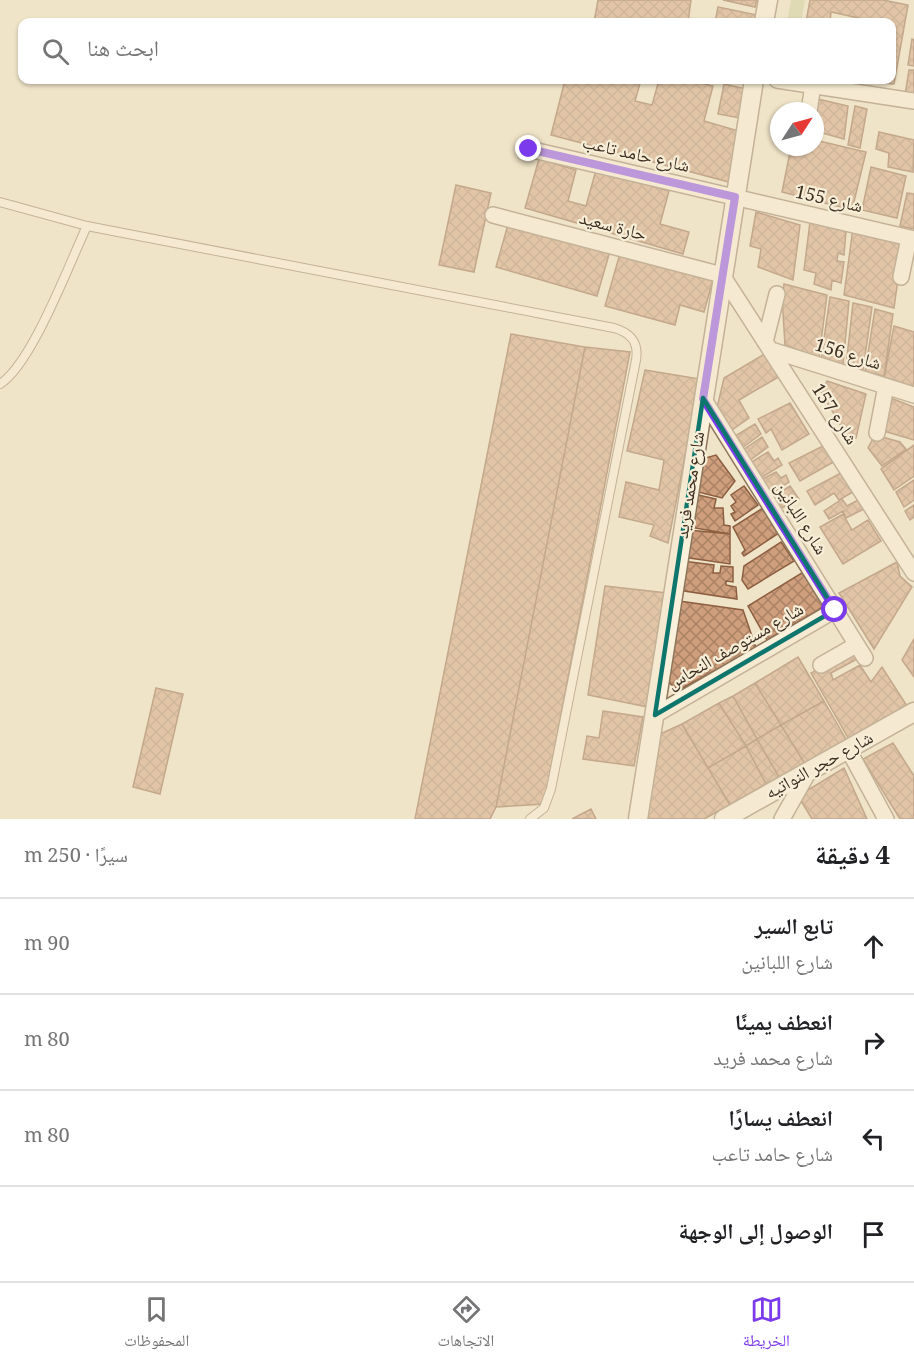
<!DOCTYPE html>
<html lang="ar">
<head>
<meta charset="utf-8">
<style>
  body { margin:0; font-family:Georgia,"Noto Naskh Arabic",serif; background:#f6f6f6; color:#202124; direction:rtl }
  .compass { position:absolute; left:770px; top:102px; width:54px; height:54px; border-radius:50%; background:#fff; box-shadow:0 2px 4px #0004; rotate:54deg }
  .stop { position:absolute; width:18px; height:18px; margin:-14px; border:4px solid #7c3aed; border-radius:50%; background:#fff }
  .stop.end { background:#7c3aed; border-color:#fff; box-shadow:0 2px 6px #0008 }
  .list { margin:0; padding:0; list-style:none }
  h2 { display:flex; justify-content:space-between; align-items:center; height:78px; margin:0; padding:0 24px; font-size:26px }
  h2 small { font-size:20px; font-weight:400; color:#757577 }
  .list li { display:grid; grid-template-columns:39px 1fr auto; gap:18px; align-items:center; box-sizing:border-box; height:96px; padding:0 24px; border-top:2px solid #e0e0e0 }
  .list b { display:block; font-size:22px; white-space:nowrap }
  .list p { margin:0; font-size:20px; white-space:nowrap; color:#757577 }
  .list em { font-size:20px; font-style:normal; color:#757577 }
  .icon { flex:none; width:33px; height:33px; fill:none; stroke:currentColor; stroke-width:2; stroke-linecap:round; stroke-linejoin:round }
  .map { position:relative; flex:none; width:914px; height:819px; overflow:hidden; direction:ltr }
  .search { position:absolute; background:#fff; box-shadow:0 2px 4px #0004; left:18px; right:18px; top:18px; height:66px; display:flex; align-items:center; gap:15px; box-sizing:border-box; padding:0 21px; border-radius:12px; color:#757577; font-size:22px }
  .sheet { height:462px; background:#fff }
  nav { display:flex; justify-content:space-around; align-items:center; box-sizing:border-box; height:84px; border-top:2px solid #e0e0e0; background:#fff; font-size:16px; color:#757577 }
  nav a { display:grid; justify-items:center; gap:3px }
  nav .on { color:#7c3aed }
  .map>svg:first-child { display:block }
  .green { fill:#c9cf9b }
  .building { fill:url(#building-cross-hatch); stroke:#8d5f41; stroke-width:1.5 }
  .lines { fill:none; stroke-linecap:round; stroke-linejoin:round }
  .service-casing { stroke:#8d765c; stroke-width:10 }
  .minor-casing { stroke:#8d765c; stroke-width:18 }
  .tertiary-casing { stroke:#8d765c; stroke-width:21 }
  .service { stroke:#faf1dc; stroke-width:8 }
  .minor { stroke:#faf1dc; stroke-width:15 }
  .tertiary { stroke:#faf1dc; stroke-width:18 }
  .route { stroke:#7c3aed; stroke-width:8 }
  .marked { fill:none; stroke:#0f766e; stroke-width:4.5; stroke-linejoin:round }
  .labels { text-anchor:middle; stroke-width:4.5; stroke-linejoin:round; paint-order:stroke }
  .street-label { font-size:18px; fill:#3d2e20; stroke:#f7eed8 }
</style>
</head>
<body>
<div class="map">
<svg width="914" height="819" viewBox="0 0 914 819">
  <defs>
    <pattern id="building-cross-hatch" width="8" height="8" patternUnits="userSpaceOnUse" patternTransform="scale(1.5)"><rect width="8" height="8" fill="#cf9f7d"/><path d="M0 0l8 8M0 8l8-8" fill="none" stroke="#a98266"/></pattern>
  </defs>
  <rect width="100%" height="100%" fill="#f0e4c8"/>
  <!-- green -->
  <path class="green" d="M 791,0 L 805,0 L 801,22 L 787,22 Z"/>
  <!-- building -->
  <path class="building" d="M 598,0 L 691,0 L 688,22 L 594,22 Z
    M 723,0 L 757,0 L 755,7 Z
    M 810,0 L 883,0 L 908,5 L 894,84 L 870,82 L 871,80 L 892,80 L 892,22 L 877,22 L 831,12 L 830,22 L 806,22 Z
    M 718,7 L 757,15 L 755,22 L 715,22 Z
    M 912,39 L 914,40 L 914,66 L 908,65 Z
    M 909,70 L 914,70 L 914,97 L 905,95 Z
    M 565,80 L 641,80 L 635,101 L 652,105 L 659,80 L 690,80 L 713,86 L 704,121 L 742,132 L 729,182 L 551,135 Z
    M 724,84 L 751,90 L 745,119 L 718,114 Z
    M 818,99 L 848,106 L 844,139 L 815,131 Z
    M 855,106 L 867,109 L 860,148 L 848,145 Z
    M 879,132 L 914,140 L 913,172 L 888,167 L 889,153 L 876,149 Z
    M 815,140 L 866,152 L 852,210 L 782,192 L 791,147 L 815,147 Z
    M 539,159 L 576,170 L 568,201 L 586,206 L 596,170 L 669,191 L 660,224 L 689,232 L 683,254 L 525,208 Z
    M 871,167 L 906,176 L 897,218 L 862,210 Z
    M 456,185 L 491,193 L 474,272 L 439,265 Z
    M 907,193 L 914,194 L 914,229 L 900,226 Z
    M 756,212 L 800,225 L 793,280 L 758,267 L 761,249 L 750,246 Z
    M 509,221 L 610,251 L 597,296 L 496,267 Z
    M 810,222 L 846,231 L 844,255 L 838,253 L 837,261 L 844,262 L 841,283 L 832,280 L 831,290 L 814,284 L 816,273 L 804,270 Z
    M 853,228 L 903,243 L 894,308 L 844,295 Z
    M 621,250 L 714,276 L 704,312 L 680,305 L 675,325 L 605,306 Z
    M 784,284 L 827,295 L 819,358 L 785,345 L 782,297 Z
    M 830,297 L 849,301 L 843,365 L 821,360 Z
    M 853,303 L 872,307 L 863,370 L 846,366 Z
    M 875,309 L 893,314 L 884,376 L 865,372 Z
    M 894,326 L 914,332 L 914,387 L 884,378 Z
    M 511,334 L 585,347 L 496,807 L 490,819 L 415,819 Z
    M 585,347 L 630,352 L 544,804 L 496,807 Z
    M 768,352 L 782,375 L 739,400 L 749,418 L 729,432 L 716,412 L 724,378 Z
    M 645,370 L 700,379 L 668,543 L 650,536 L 654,525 L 619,517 L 626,482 L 659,490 L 664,460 L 627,451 Z
    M 827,381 L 866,394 L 856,438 L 848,438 L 821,392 Z
    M 888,397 L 914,407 L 914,440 L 880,430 Z
    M 790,403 L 809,434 L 782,450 L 771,429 L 766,433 L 758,419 Z
    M 755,424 L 761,434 L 742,448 L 735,436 Z
    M 875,435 L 900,442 L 906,449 L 882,466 L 868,448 Z
    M 762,437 L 768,447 L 749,461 L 743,450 Z
    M 827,444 L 837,460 L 800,481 L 789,463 Z
    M 914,445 L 914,476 L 894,490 L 881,469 Z
    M 768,452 L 774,461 L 778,458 L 782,465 L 759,479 L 750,463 Z
    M 716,455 L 735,481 L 722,498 L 698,492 L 702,459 Z
    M 776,472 L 781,478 L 786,475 L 789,482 L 769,495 L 761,480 Z
    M 841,473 L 853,492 L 839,500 L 834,493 L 815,505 L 807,491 Z
    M 914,480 L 914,500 L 904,507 L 896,492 Z
    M 744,486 L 758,505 L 735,521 L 731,514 L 735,512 L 731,506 L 736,502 L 731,495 Z
    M 790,486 L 799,499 L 778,510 L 770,499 Z
    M 694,494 L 716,499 L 714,508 L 723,508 L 724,525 L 730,526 L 730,534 L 689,527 Z
    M 862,498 L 868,507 L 846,518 L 843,511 L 829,519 L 824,511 L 842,499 L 847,506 Z
    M 914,505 L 914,517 L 910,520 L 905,511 Z
    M 763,508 L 779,533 L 744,556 L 742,553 L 745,550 L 733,527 Z
    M 843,514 L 852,530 L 868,520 L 881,541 L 843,564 L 820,527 Z
    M 688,530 L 730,534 L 730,564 L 683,557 Z
    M 781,542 L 794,561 L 748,589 L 742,580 L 744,566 Z
    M 682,561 L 714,565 L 713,573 L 720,573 L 721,566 L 733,567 L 733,582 L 726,581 L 726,585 L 736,587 L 737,599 L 678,590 Z
    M 897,562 L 900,576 L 912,587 L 874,649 L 839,593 Z
    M 805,571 L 827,605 L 767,640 L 748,606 Z
    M 605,586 L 667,593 L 648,707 L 588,695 Z
    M 679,601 L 743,610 L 756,648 L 679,690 L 665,680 Z
    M 914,639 L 914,677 L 902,660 Z
    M 854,651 L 859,658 L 831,673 L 833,680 L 860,665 L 871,682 L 882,667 L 907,706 L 851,743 L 811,673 Z
    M 798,657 L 824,701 L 781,725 L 755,683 Z
    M 755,683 L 781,725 L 757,739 L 733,696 Z
    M 156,688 L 183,694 L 160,794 L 133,787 Z
    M 733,696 L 757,739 L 746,746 L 719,703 Z
    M 824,701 L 847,741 L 805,764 L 781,725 Z
    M 719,703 L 746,746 L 708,768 L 682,724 Z
    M 603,711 L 643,717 L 634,766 L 583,759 L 587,736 L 599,738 Z
    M 682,724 L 730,805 L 704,819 L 647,819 L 660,734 Z
    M 781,725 L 805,764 L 779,777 L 757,739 Z
    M 757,739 L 779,777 L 766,784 L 746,746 Z
    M 893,743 L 914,776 L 914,819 L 900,819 L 863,759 Z
    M 746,746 L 766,784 L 730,805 L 708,768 Z
    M 844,768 L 867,819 L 812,819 L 798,796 Z
    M 591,809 L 596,819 L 572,819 Z"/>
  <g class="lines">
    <!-- service casing -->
    <g class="service-casing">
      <path id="service" d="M 0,202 L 87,226 L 614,328 C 631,333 639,342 636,360 L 551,789 L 544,808 L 530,819
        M 0,384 C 32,364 69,264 87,226"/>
    </g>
    <!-- minor casing -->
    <g class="minor-casing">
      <path id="minor" d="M 777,80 L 914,101
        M 809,111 L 813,85
        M 529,149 L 914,239
        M 493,215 L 722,275 L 914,573
        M 901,277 L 909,238
        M 765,342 L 777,294
        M 771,350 L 914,395
        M 703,398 L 865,658
        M 877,433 L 886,386
        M 821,665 L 856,645
        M 655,715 L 835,610
        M 848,749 L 886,819
        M 782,819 L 809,771"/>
    </g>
    <!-- tertiary casing -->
    <g class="tertiary-casing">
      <path id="tertiary" d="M 764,22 L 768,0
        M 638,819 L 754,80
        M 724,819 L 914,712"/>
    </g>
    <!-- service -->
    <use href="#service" class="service"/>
    <!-- minor -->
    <use href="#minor" class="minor"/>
    <!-- tertiary -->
    <use href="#tertiary" class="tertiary"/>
  </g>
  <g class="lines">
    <!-- route -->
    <path class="route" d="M 529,149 L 735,197 L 703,399 L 835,610"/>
  </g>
  <!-- marked area -->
  <path d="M0 0H914V819H0ZM 703,398 L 835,610 L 655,715 Z" fill="#f0e4c8" fill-opacity=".55" fill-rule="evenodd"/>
  <path class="marked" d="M 703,398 L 835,610 L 655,715 Z"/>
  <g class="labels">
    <!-- street labels -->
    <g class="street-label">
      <text transform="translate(636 154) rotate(13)" y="6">شارع حامد تاعب</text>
      <text transform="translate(829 199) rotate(13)" y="6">شارع 155</text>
      <text transform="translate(613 226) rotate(15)" y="6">حارة سعيد</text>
      <text transform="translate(848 354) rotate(17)" y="6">شارع 156</text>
      <text transform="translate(835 414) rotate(57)" y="6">شارع 157</text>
      <text transform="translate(690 485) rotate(-81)" y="6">شارع محمد فريد</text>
      <text transform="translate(801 518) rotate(58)" y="6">شارع اللبانين</text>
      <text transform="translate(735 646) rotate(-30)" y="6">شارع مستوصف النحاس</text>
      <text transform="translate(819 765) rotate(-29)" y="6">شارع حجر النواتيه</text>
    </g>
  </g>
</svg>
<svg class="compass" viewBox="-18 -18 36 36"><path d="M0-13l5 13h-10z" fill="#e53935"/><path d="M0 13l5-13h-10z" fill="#757577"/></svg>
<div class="stop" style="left:835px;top:610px"></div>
<div class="stop end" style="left:529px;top:149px"></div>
<div class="search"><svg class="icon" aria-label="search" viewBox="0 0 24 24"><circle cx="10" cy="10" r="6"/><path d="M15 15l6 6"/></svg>ابحث هنا</div>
</div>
<section class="sheet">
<h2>4 دقيقة<small>سيرًا · 250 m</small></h2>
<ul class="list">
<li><svg class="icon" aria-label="ahead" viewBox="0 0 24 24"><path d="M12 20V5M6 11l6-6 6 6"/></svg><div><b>تابع السير</b><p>شارع اللبانين</p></div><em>90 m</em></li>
<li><svg class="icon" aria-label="right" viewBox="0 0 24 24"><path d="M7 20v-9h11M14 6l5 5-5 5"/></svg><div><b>انعطف يمينًا</b><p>شارع محمد فريد</p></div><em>80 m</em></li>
<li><svg class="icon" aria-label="left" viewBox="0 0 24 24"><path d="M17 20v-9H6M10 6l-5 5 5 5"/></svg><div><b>انعطف يسارًا</b><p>شارع حامد تاعب</p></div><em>80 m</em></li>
<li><svg class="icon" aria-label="arrive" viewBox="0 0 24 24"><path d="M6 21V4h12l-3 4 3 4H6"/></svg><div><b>الوصول إلى الوجهة</b></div></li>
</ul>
</section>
<nav>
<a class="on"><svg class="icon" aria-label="map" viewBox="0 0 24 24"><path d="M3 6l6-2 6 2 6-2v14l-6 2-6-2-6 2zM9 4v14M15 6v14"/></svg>الخريطة</a>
<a><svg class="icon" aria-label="directions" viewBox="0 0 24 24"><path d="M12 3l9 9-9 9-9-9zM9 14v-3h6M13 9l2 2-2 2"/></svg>الاتجاهات</a>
<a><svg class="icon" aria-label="saved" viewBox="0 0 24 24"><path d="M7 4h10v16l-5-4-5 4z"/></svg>المحفوظات</a>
</nav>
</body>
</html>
